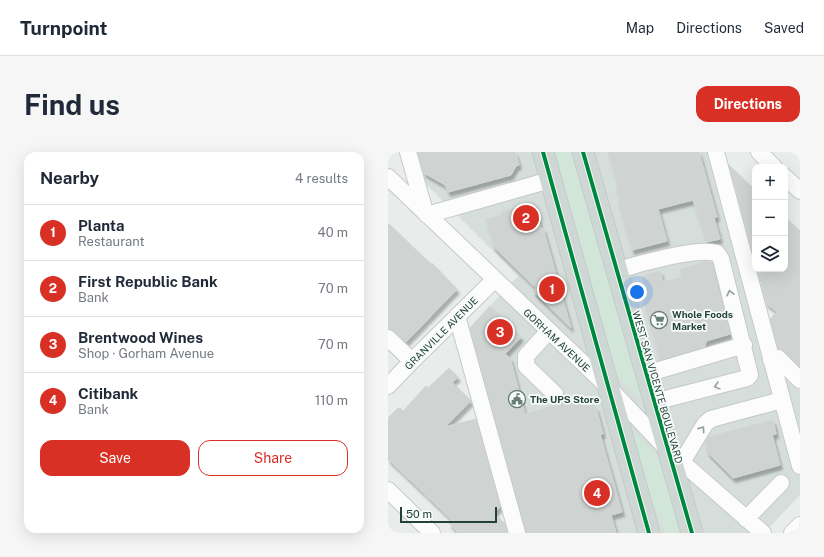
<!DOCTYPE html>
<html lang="en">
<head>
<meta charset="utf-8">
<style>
  body { margin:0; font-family:"Public Sans",sans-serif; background:#f6f6f7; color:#1f2937 }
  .controls { position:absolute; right:12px; top:12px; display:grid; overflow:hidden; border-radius:8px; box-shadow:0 4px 16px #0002 }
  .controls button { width:36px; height:36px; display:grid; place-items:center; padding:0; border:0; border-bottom:1px solid #e0e1e3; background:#fff; color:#1f2937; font:20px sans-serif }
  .scale { position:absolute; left:12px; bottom:10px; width:97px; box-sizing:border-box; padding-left:4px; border:2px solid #24423a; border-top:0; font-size:11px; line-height:14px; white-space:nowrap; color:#24423a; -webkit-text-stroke:3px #f7fbf9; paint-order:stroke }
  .you { position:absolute; left:249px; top:140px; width:14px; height:14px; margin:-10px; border:3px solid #fff; border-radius:50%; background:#1a73e8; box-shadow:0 0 0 6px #1a73e833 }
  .badge { display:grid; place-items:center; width:26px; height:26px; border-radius:50%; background:#d93025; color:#fff; font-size:13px; font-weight:700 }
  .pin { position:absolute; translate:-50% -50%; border:2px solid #fff; box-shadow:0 1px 4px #0006 }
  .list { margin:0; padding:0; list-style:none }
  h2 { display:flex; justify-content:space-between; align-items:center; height:52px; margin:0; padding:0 16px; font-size:17px }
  h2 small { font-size:13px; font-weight:400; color:#747a83 }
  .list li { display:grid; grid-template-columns:26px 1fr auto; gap:12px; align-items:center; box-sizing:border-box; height:56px; padding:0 16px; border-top:1px solid #e0e1e3 }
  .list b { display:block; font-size:15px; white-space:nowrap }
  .list p { margin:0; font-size:13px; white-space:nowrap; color:#747a83 }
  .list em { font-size:13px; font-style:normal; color:#747a83 }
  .actions { display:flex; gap:8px; padding:12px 16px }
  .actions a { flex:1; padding:9px 0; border:1px solid #d93025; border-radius:12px; text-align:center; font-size:14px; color:#d93025 }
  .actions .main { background:#d93025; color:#fff }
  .icon { flex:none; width:22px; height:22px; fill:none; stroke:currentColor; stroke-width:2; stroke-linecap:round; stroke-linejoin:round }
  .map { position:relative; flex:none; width:412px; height:381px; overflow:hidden; border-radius:12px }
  header { display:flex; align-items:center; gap:24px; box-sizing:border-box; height:56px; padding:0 20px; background:#fff; border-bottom:1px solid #e0e1e3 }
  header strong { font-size:19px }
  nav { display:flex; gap:22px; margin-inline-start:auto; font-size:14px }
  .intro { display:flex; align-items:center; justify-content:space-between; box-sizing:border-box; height:96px; padding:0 24px }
  h1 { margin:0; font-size:28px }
  .button { padding:10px 18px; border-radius:12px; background:#d93025; color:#fff; font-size:14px; font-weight:700 }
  main { display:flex; gap:24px; padding:0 24px }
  aside { flex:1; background:#fff; border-radius:12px; box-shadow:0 4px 16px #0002 }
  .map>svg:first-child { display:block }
  .built { fill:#d6dedb }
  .green { fill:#d1e6d8 }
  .building { fill:#cfd4d2; stroke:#d1d6d4; filter:url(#shadow) }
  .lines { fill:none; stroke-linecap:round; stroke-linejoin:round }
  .minor-casing { stroke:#c5cac8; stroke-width:18 }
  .major-casing { stroke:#c3ccc9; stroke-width:23 }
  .minor { stroke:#fcfcfc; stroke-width:16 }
  .major { stroke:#cfd7d5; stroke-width:21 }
  .cycleway-casing { stroke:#f7fbf9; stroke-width:6 }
  .cycleway { stroke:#00873e; stroke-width:4 }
  .oneway { stroke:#909f9b }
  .labels { text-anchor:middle; stroke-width:3.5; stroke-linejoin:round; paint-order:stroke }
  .poi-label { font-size:10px; font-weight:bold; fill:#24423a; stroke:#f7fbf9; text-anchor:start }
  .street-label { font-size:10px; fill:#24423a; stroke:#f7fbf9 }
</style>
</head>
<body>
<header>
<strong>Turnpoint</strong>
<nav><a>Map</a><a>Directions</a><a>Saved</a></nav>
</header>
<div class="intro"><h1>Find us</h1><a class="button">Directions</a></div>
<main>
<aside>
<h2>Nearby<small>4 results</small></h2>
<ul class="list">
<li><span class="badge">1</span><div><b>Planta</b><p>Restaurant</p></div><em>40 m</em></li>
<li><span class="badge">2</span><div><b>First Republic Bank</b><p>Bank</p></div><em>70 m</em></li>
<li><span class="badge">3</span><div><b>Brentwood Wines</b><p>Shop · Gorham Avenue</p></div><em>70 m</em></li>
<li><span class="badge">4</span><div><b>Citibank</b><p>Bank</p></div><em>110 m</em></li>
</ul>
<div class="actions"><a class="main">Save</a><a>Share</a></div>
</aside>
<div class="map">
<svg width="412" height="381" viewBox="0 0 412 381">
  <defs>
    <filter id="shadow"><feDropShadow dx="2.5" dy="4.5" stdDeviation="1" flood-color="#0004"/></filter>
  </defs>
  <rect width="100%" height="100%" fill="#e8edeb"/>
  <!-- built -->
  <path class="built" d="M 27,0 L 331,0 L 382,212 L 412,238 L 412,343 L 376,381 L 134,381 L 77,181 L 130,124 L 35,29 Z"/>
  <!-- green -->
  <path class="green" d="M 164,0 L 187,0 L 255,246 L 253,246 L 225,220 Z
    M 243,279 L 272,306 L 292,381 L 277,381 L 273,367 L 260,343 Z"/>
  <!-- building -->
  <path class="building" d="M 30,0 L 127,0 L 131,13 L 128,14 L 123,23 L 60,40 L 57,33 L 36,21 Z
    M 220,0 L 311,0 L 329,65 L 326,66 L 332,87 L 318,90 L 305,48 L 270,57 L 279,89 L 244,98 L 230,50 L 232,50 L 228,36 L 230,35 Z
    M 341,13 L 367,38 L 367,109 Z
    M 146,51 L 153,77 L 155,76 L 183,176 L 145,139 L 148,136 L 106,95 L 98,67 L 114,63 L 113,60 Z
    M 397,65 L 412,79 L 412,215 L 397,199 L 390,197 L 382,167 L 389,160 L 378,151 L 373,130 L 375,128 L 371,125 L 369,117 L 397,117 Z
    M 0,71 L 43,112 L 44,111 L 69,137 L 18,190 L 6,179 L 0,177 Z
    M 319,109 L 324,111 L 342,182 L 318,189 L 317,195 L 272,208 L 253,139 L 255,138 L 255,136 L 257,135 L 254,124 L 272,119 L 275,130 L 294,125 L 292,117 Z
    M 102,154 L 133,185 L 117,202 L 122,206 L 137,262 L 170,252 L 170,251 L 175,247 L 180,246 L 181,250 L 197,245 L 208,256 L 215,282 L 212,282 L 234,360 L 223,363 L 228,381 L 138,381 L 82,176 Z
    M 61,216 L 70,225 L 64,230 L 83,249 L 57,275 L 88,267 L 112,355 L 106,361 L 117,372 L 119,381 L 70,381 L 61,371 L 64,368 L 0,307 L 0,266 L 10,256 L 10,257 L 12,256 L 15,259 L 38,234 L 40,236 Z
    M 385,268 L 388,282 L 384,283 L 392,313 L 345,326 L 320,301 L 317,290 L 320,285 Z"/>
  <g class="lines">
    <!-- minor casing -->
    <g class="minor-casing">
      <path id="minor" d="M 20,0 L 37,60
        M 328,0 L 412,314
        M 371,0 L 386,15
        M 0,25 L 220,235 L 279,297 L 375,381
        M 397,25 L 412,39
        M 39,63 L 162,28
        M 229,118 C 253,112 307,95 329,101 L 333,107 L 362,223 L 359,226 L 266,250
        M 69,164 L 129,381
        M 160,180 L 138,204 L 138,214 L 167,242
        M 0,186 L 24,209
        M 383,208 L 390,206 L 412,228
        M 258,222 L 356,193
        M 0,234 L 24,209 L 106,128
        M 294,310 L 317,272 L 323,267 L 394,248
        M 0,338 L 44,381
        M 358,367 L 393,331
        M 404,381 L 412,373"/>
    </g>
    <!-- major casing -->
    <g class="major-casing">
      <path id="major" d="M 155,0 L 261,381
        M 195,0 L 304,381"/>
    </g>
    <!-- minor -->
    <use href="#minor" class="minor"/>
    <!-- major -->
    <use href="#major" class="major"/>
    <!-- cycleway casing -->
    <g class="cycleway-casing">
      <path id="cycleway" d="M 155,0 L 261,381
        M 195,0 L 304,381"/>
    </g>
    <!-- cycleway -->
    <use href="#cycleway" class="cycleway"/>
  </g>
  <!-- one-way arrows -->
  <defs><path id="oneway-chevron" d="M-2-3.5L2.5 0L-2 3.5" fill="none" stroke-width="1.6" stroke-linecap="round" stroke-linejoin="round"/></defs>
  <g class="oneway">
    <use href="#oneway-chevron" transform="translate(342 141) rotate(-104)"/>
    <use href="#oneway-chevron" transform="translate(329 234) rotate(165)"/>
    <use href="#oneway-chevron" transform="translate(314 277) rotate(-55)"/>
  </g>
  <!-- icons -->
  <defs>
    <g id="supermarket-ring" transform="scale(0.9)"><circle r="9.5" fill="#f7fbf9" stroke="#697e78" stroke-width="1.5"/><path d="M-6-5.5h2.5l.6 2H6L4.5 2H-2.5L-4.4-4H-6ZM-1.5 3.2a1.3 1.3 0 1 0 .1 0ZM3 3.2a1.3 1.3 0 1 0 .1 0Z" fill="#697e78"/></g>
    <g id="civic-ring" transform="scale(0.9)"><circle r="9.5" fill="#f7fbf9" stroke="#697e78" stroke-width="1.5"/><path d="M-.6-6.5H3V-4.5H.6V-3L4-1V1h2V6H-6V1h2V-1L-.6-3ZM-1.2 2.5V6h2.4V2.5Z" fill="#697e78"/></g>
  </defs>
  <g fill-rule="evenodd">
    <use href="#supermarket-ring" x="271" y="168"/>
    <use href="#civic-ring" x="129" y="247"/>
  </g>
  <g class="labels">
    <!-- poi labels -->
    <g class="poi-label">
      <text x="284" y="166">Whole Foods<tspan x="284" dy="12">Market</tspan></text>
      <text x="142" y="251">The UPS Store</text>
    </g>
    <!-- street labels -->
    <g class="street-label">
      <text transform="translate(53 181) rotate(-45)" y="4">GRANVILLE AVENUE</text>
      <text transform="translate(169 188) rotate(43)" y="4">GORHAM AVENUE</text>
      <text transform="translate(270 235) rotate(74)" y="4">WEST SAN VICENTE BOULEVARD</text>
    </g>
  </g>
</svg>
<div class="controls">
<button>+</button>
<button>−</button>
<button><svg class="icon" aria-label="layers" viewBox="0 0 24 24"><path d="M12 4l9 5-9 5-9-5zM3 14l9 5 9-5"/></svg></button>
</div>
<div class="scale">50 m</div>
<div class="you"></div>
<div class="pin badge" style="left:164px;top:137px">1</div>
<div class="pin badge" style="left:138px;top:66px">2</div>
<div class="pin badge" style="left:112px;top:180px">3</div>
<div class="pin badge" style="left:209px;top:341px">4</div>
</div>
</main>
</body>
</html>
